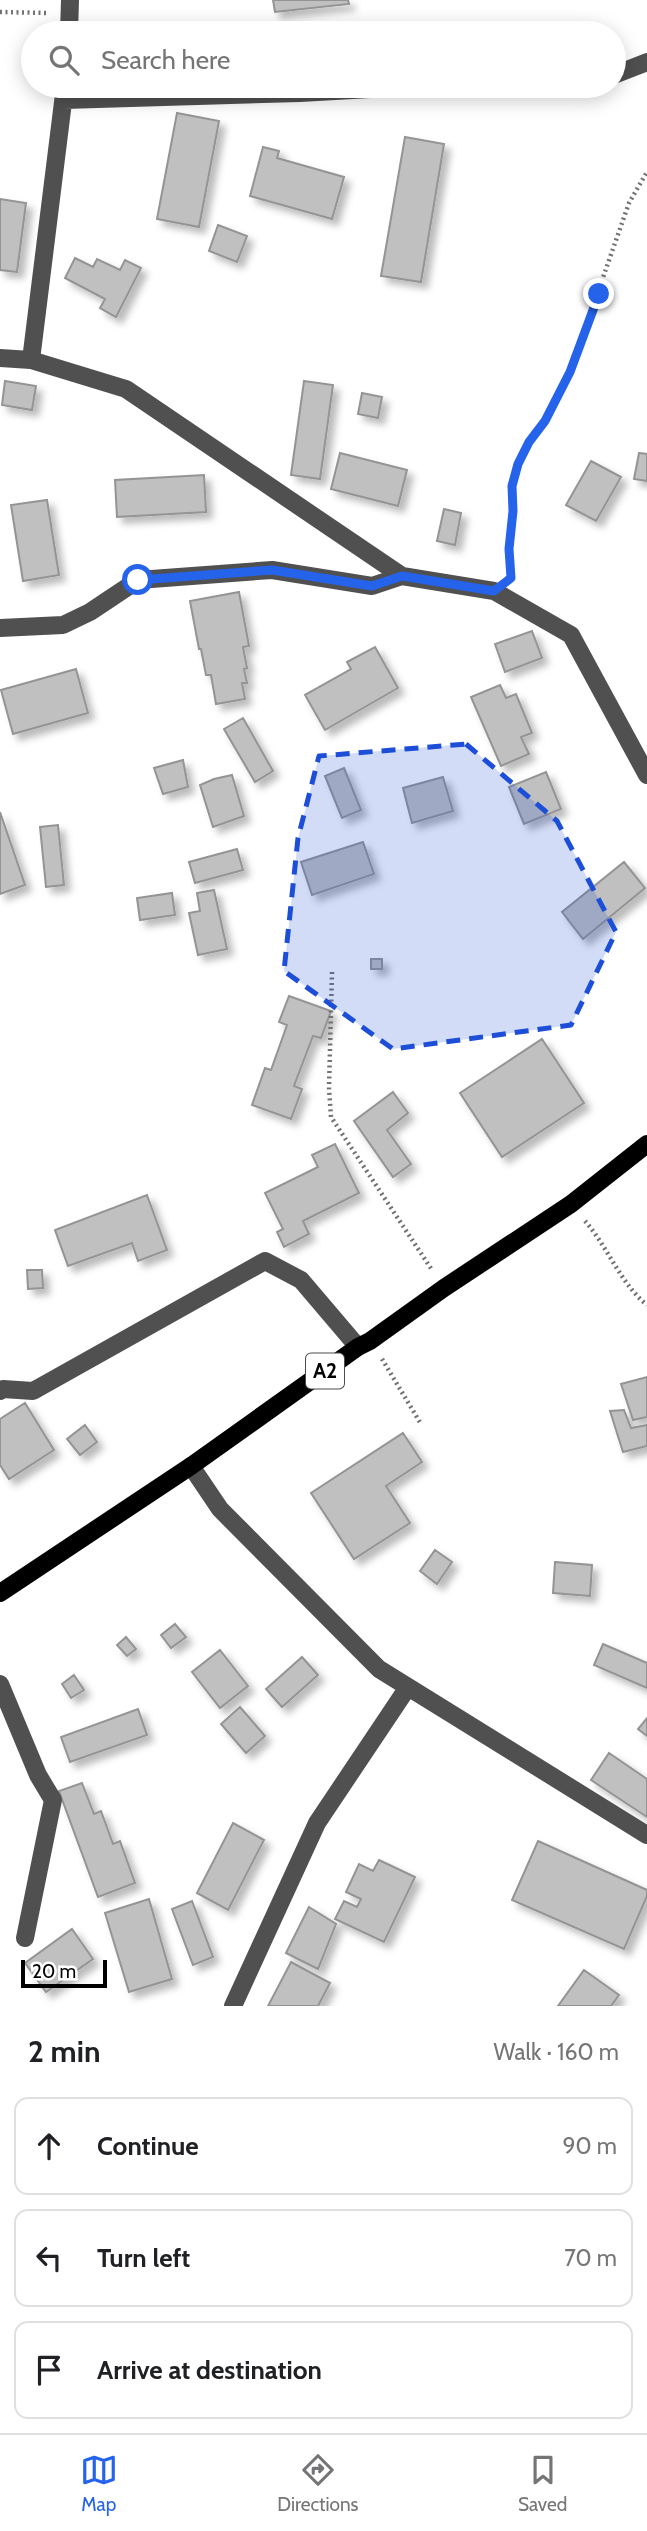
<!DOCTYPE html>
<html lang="en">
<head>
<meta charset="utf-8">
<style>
  body { margin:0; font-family:Cabin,sans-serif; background:#f6f6f6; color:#202124 }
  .scale { position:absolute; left:21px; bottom:18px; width:86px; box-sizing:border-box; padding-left:7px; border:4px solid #000; border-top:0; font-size:19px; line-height:24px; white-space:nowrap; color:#000; -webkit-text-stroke:5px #fff; paint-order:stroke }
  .stop { position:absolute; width:21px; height:21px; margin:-16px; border:5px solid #2563eb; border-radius:50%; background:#fff }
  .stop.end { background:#2563eb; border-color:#fff; box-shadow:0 2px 7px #0008 }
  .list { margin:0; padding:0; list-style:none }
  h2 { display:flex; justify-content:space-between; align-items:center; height:91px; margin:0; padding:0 28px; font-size:30px }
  h2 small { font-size:23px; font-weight:400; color:#757577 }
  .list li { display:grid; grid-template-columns:46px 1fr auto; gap:21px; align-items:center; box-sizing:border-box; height:98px; margin:0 14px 14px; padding:0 14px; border:2px solid #e0e0e0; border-radius:14px }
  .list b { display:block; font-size:26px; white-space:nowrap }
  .list em { font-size:23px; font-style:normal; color:#757577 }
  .icon { flex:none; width:38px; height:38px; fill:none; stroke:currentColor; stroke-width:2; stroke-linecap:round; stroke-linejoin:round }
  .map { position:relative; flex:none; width:647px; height:2006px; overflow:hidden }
  .search { position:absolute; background:#fff; box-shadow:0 4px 18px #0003; left:21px; right:21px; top:21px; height:77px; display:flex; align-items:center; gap:18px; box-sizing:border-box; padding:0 24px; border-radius:38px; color:#757577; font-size:26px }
  .sheet { height:427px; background:#fff }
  nav { display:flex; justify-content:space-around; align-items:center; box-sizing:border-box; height:98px; border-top:2px solid #e0e0e0; background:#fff; font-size:19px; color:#757577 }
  nav a { display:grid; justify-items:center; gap:4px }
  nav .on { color:#2563eb }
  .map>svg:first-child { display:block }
  .building { fill:#c0c0c0; stroke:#949494; stroke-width:2; filter:url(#shadow) }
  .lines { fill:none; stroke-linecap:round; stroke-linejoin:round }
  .path { stroke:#727272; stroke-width:4.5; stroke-dasharray:2 3.5; stroke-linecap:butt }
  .minor { stroke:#505050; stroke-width:18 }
  .major { stroke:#000; stroke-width:18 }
  .route { stroke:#2563eb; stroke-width:9 }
  .marked { fill:#1d4ed8; fill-opacity:0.2; stroke:#1d4ed8; stroke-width:5; stroke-dasharray:14 9; stroke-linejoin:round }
  .labels { text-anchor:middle; stroke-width:5; stroke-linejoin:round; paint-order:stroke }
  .shield { fill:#fff; stroke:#4c4c4c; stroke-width:2 }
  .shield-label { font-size:21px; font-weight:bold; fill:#000 }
</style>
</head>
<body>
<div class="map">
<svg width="647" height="2006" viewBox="0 0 647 2006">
  <defs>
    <filter id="shadow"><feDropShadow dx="6" dy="6" stdDeviation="3.5" flood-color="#0004"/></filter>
  </defs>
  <rect width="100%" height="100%" fill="#fff"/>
  <!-- building -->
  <path class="building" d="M 273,0 L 348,0 L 349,4 L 275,12 Z
    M 177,113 L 219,121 L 199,227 L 157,219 Z
    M 405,137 L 444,144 L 421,282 L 381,276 Z
    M 263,147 L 279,151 L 277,158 L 344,177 L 332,219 L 250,196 Z
    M 0,199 L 26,203 L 17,272 L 0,270 Z
    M 218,225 L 247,236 L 237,262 L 209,251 Z
    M 75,258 L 93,267 L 97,259 L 120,270 L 125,260 L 141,268 L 116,317 L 100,308 L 105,299 L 65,278 Z
    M 5,381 L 36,386 L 32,410 L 2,405 Z
    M 304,381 L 333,385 L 320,479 L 291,475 Z
    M 362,393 L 382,397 L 378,418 L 358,414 Z
    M 340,453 L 407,470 L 398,506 L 331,489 Z
    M 639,453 L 647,454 L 647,481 L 634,479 Z
    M 591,461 L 621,477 L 596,521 L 566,505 Z
    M 204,475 L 206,512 L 117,517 L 115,480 Z
    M 47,500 L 59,575 L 23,581 L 11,505 Z
    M 444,509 L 461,513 L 455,545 L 437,541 Z
    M 239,592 L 249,646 L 243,647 L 247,668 L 244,669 L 247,683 L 242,683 L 245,699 L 216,704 L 211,675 L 206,675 L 201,649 L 199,649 L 190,601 Z
    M 532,631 L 542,658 L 505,672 L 495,644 Z
    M 375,647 L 398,688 L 325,730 L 305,695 L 351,669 L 347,662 Z
    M 76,669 L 88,713 L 13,734 L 1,690 Z
    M 500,685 L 506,698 L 516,694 L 532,733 L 521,737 L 529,754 L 501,766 L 471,697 Z
    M 243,718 L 273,771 L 255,782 L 224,729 Z
    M 183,760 L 188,787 L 163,794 L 154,768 Z
    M 344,768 L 361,810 L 342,818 L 325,776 Z
    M 546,772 L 561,809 L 524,824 L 509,787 Z
    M 232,775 L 244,816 L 213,827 L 200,785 L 214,779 Z
    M 443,777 L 453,811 L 412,823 L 403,788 Z
    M 0,812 L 25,885 L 0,894 Z
    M 58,825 L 64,885 L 46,887 L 40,827 Z
    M 363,842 L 374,874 L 312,895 L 301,862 Z
    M 237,849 L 243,870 L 195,883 L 189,862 Z
    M 624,862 L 645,888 L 583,939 L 562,912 Z
    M 214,890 L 227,949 L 198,955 L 189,913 L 200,911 L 197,893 Z
    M 172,893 L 175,915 L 140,920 L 137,898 Z
    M 371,959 L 382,959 L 382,969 L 371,969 Z
    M 289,996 L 331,1011 L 321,1038 L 313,1036 L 294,1086 L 302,1089 L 291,1119 L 252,1105 L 265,1068 L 271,1070 L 287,1025 L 279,1022 Z
    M 542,1039 L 584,1103 L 502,1157 L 460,1093 Z
    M 393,1092 L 408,1113 L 387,1130 L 411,1164 L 393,1177 L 354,1121 Z
    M 335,1144 L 359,1193 L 303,1221 L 309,1234 L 284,1247 L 277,1232 L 283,1229 L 265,1193 L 318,1167 L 312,1155 Z
    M 147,1195 L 167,1250 L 138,1261 L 132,1243 L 68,1266 L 55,1230 Z
    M 27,1270 L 42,1270 L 43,1288 L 28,1289 Z
    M 647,1377 L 647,1417 L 633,1420 L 621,1384 Z
    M 25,1403 L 54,1450 L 9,1479 L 0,1465 L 0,1419 Z
    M 624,1410 L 631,1428 L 647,1425 L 647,1446 L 623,1452 L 610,1411 Z
    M 85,1425 L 97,1442 L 80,1455 L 67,1439 Z
    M 403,1433 L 422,1462 L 386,1486 L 410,1523 L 354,1559 L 311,1493 Z
    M 435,1550 L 452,1562 L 437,1584 L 420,1571 Z
    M 555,1562 L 592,1565 L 590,1596 L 553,1593 Z
    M 175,1624 L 186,1637 L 171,1648 L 161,1635 Z
    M 126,1637 L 136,1649 L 127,1656 L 117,1645 Z
    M 603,1644 L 647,1663 L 647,1688 L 594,1665 Z
    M 220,1650 L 248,1686 L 220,1708 L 192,1672 Z
    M 302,1657 L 318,1675 L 282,1707 L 266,1689 Z
    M 74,1675 L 84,1690 L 71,1698 L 62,1684 Z
    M 240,1707 L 265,1736 L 246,1753 L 221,1724 Z
    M 138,1709 L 147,1735 L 70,1762 L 61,1737 Z
    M 647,1718 L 647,1736 L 638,1729 Z
    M 609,1753 L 647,1779 L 647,1817 L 591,1780 Z
    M 82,1783 L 94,1814 L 101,1811 L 113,1844 L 120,1841 L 135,1883 L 98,1897 L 59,1791 Z
    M 233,1823 L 264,1840 L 228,1910 L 197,1893 Z
    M 538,1841 L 647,1890 L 647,1896 L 624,1949 L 512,1900 Z
    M 379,1860 L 415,1877 L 384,1942 L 335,1919 L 344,1901 L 357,1907 L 361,1899 L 346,1892 L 359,1864 L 373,1871 Z
    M 149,1899 L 172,1979 L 129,1992 L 105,1913 Z
    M 192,1901 L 213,1957 L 193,1965 L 172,1909 Z
    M 309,1907 L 336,1924 L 318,1969 L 286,1953 Z
    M 72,1929 L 93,1959 L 46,1992 L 25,1963 Z
    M 291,1962 L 330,1983 L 318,2006 L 268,2006 Z
    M 584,1970 L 619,1995 L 611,2006 L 558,2006 Z"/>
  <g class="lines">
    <!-- path -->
    <path class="path" d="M 0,12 L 48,13
      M 511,575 L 509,549 L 513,511 L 512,486 L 518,464 L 529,442 L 545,421 L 570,372 L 629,203 L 647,172
      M 332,972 L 329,1088 L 331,1117 L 432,1270
      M 585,1221 C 608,1247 620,1283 647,1305
      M 382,1359 L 421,1424"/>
    <!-- minor -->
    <path class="minor" d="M 69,33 L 70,0
      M 614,75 L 647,62
      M 64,100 L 300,93 L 422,86
      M 0,358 L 31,360 L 126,389 L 402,576 L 494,591 L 571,635 L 647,775
      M 31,360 L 65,86
      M 0,628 L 63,625 L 90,612 L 138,580 L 272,570 L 372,586 L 402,576
      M 0,1391 L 3,1389 L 33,1391 L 265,1261 L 301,1280 L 358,1347
      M 191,1466 L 220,1509 L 379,1669 L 647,1835
      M 0,1684 L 38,1775 L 53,1800 L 25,1938
      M 233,2006 L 317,1823 L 408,1687"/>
    <!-- major -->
    <path class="major" d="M 0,1593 L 191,1466 L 358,1347 L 370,1341 L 444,1288 L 571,1204 L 647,1144"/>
  </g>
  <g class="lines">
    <!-- route -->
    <path class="route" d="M 138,580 L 272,570 L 372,586 L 402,576 L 494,591 L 511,578 L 509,549 L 513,511 L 512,486 L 518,464 L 529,442 L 545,421 L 570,372 L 599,294"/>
  </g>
  <!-- marked area -->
  <path class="marked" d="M 466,744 L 557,821 L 616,932 L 571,1025 L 393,1049 L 284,971 L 298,838 L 319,756 Z"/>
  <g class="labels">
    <!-- shield labels -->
    <rect class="shield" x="306" y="1353.5" width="38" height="35" rx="5"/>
    <g class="shield-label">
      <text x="325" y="1378">A2</text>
    </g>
  </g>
</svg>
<div class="scale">20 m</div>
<div class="stop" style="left:138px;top:580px"></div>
<div class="stop end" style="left:599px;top:294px"></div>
<div class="search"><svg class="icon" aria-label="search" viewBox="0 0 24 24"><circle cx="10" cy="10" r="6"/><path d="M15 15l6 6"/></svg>Search here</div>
</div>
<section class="sheet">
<h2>2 min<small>Walk · 160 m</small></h2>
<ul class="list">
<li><svg class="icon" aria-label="ahead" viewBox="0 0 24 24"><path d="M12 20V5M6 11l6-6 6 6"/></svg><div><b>Continue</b></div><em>90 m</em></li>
<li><svg class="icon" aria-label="left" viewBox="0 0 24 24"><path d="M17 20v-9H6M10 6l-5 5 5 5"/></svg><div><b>Turn left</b></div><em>70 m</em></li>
<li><svg class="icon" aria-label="arrive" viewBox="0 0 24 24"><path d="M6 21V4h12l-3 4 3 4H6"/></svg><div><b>Arrive at destination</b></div></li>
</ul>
</section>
<nav>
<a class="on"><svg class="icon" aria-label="map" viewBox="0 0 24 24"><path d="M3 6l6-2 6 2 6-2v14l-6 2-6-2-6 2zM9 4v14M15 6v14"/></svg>Map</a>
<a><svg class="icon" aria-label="directions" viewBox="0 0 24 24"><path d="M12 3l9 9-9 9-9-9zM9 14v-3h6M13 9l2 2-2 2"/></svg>Directions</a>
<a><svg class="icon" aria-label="saved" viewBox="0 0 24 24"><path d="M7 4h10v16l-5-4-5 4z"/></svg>Saved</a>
</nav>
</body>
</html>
